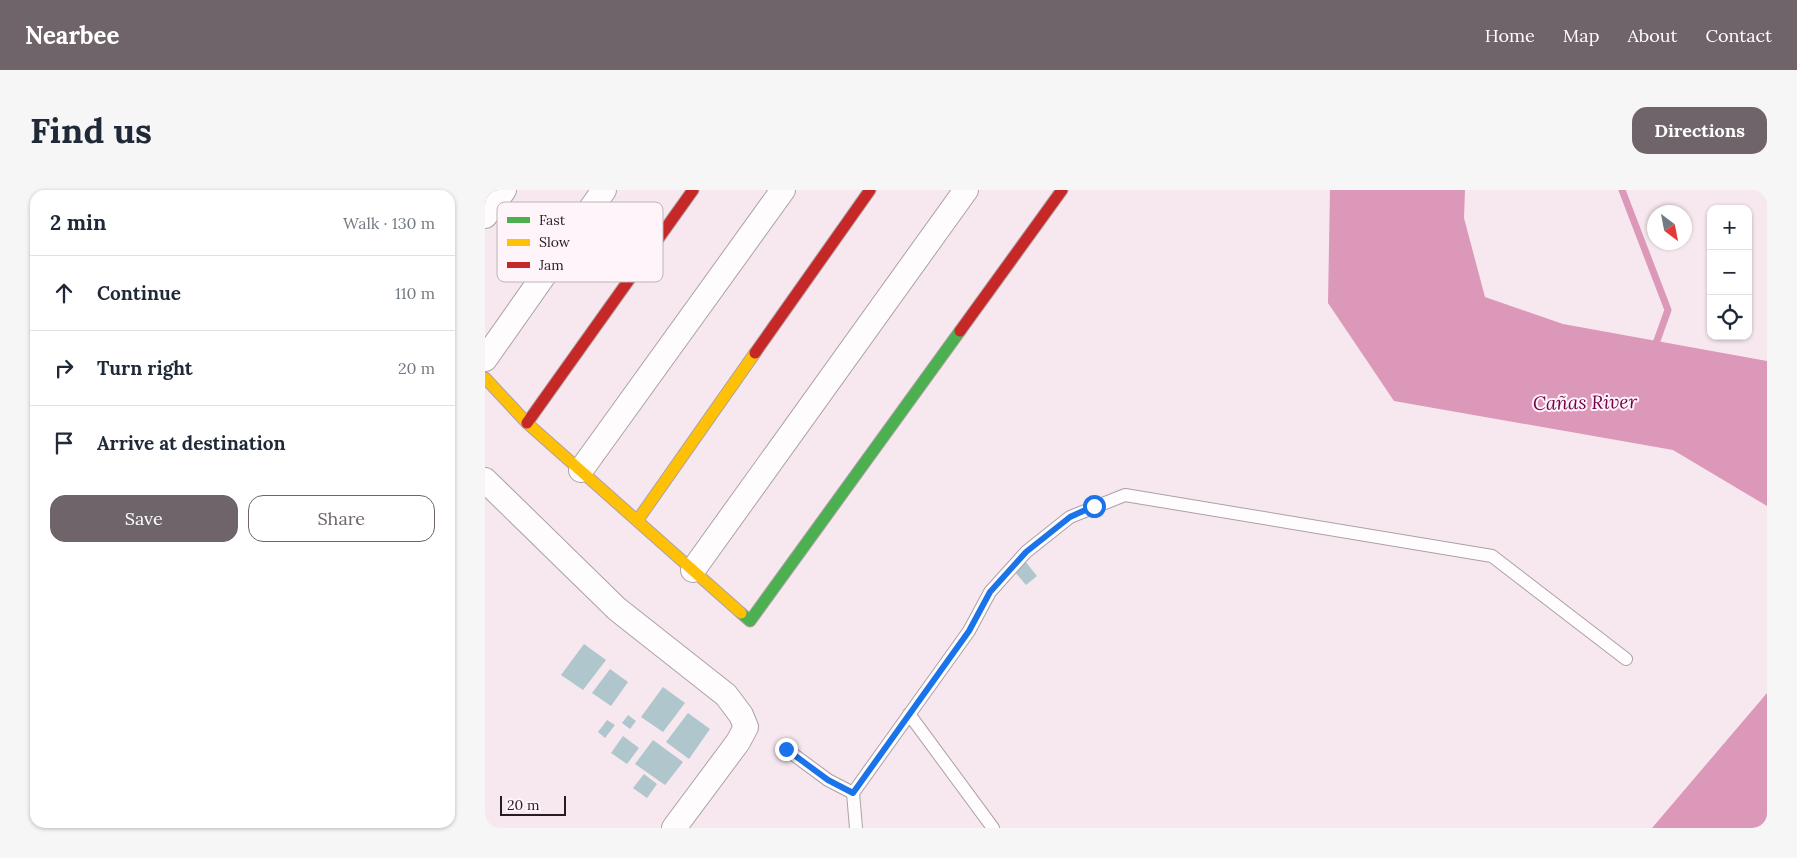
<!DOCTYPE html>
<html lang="en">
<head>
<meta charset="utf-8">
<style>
  body { margin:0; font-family:Lora,serif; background:#f6f6f7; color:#1f2937 }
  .controls { position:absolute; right:15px; top:15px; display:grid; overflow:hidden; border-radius:10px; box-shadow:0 1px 4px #0004 }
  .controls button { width:45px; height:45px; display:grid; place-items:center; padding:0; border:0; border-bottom:1px solid #e0e1e3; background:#fff; color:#1f2937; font:25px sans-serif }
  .compass { position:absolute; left:1162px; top:15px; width:45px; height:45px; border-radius:50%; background:#fff; box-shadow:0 1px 4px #0004; rotate:148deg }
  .scale { position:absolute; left:15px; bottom:12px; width:66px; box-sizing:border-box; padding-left:5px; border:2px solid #261d21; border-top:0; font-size:14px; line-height:18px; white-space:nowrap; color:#261d21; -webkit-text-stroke:4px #fff4f9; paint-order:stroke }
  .stop { position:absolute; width:15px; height:15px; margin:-11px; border:4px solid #1a73e8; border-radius:50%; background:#fff }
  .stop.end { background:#1a73e8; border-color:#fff; box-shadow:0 1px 5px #0008 }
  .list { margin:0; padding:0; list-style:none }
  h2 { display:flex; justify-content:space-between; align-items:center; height:65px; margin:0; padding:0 20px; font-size:21px }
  h2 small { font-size:16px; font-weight:400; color:#747a83 }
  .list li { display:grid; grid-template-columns:32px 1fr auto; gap:15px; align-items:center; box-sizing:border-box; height:75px; padding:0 20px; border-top:1px solid #e0e1e3 }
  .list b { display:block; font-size:19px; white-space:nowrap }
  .list em { font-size:16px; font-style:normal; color:#747a83 }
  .actions { display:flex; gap:10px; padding:15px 20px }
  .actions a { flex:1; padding:11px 0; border:1px solid #6f6469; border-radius:15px; text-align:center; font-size:18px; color:#6f6469 }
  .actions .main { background:#6f6469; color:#fff }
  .icon { flex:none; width:28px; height:28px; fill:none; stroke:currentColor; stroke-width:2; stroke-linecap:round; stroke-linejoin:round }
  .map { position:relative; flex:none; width:1282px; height:638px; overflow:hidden; border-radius:15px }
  header { display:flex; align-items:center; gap:30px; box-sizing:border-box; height:70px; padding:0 25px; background:#6f6469; color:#fff }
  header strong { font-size:24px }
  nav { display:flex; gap:28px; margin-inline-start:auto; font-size:18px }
  .intro { display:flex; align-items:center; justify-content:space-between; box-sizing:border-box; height:120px; padding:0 30px }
  h1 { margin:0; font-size:35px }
  .button { padding:12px 22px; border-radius:15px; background:#6f6469; color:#fff; font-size:18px; font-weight:700 }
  main { display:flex; gap:30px; padding:0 30px }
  aside { flex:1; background:#fff; border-radius:15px; box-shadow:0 1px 4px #0004 }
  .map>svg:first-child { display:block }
  .water { fill:#dc98b9 }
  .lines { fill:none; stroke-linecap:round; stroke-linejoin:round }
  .stream { stroke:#dc98b9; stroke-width:7 }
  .building { fill:#aec6cc }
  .lane-casing { stroke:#aca1a6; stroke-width:14 }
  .street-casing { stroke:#aca1a6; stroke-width:26 }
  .fast-casing { stroke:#aca1a6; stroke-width:13 }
  .slow-casing { stroke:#aca1a6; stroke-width:13 }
  .jam-casing { stroke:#aca1a6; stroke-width:13 }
  .lane { stroke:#fefcfc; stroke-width:12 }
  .street { stroke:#fefcfc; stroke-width:24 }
  .fast { stroke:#4caf50; stroke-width:11 }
  .slow { stroke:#ffc107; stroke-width:11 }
  .jam { stroke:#c62828; stroke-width:11 }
  .route { stroke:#1a73e8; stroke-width:6 }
  .labels { text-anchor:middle; stroke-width:4; stroke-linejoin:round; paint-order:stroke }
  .water-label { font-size:19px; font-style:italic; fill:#77004d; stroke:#fff4f9 }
  .key { fill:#fff4f9; stroke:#beb4b8; stroke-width:1 }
  .key-label { font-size:14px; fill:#261d21 }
</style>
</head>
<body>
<header>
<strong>Nearbee</strong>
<nav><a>Home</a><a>Map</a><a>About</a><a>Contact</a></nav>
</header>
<div class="intro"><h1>Find us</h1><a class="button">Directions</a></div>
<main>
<aside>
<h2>2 min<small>Walk · 130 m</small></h2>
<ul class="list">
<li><svg class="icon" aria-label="ahead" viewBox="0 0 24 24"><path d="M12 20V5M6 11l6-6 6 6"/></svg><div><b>Continue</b></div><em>110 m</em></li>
<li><svg class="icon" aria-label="right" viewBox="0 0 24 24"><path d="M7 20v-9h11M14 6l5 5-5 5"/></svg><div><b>Turn right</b></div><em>20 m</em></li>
<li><svg class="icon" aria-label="arrive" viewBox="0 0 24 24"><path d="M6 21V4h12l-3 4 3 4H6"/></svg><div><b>Arrive at destination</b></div></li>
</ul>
<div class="actions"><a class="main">Save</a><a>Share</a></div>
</aside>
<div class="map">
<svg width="1282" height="638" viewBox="0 0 1282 638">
  <rect width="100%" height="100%" fill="#f6e8ee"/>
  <!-- water -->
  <path class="water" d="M 845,0 L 980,0 L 979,28 L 1000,107 L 1078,134 L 1282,171 L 1282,316 L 1188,260 L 909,211 L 843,113 Z
    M 1282,503 L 1282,638 L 1167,638 Z"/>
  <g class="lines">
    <!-- stream -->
    <path class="stream" d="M 1137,0 L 1183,120 L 1169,159"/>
  </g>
  <!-- building -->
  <path class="building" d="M 540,371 L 552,386 L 541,395 L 529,381 Z
    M 99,454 L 121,470 L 98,500 L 76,485 Z
    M 125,479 L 143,492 L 126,516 L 107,503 Z
    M 178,497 L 200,513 L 178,542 L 156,527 Z
    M 203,523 L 225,539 L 204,569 L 181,552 Z
    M 143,525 L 151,531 L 145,539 L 137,533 Z
    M 122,530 L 130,535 L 120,548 L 113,542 Z
    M 138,546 L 154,558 L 142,574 L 126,563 Z
    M 168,550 L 198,572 L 180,595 L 150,574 Z
    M 159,584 L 172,594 L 162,608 L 148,598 Z"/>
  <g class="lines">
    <!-- lane casing -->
    <g class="lane-casing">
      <path id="lane" d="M 424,524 L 508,638
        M 301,559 L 343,590 L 368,603
        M 371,638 L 368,603 L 484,441 L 505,402 L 541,362 L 585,327 L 640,305 L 1007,366 L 1141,469"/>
    </g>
    <!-- street casing -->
    <g class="street-casing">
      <path id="street" d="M 0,26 L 19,0
        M 0,169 L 119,0
        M 96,280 L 298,0
        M 0,290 L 132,419 L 241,505 L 256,525 L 261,537 L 253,552 L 189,638
        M 208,380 L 481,0"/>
    </g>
    <!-- fast casing -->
    <g class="fast-casing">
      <path id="fast" d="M 256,423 L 265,431 L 475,141"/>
    </g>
    <!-- slow casing -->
    <g class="slow-casing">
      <path id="slow" d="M 0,188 L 42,233 L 256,423
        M 152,331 L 270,163"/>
    </g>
    <!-- jam casing -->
    <g class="jam-casing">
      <path id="jam" d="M 475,141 L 577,0
        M 270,163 L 385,0
        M 42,233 L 208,0"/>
    </g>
    <!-- lane -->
    <use href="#lane" class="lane"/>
    <!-- street -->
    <use href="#street" class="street"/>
    <!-- fast -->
    <use href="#fast" class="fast"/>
    <!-- slow -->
    <use href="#slow" class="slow"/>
    <!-- jam -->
    <use href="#jam" class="jam"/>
  </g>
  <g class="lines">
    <!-- route -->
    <path class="route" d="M 301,559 L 343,590 L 368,603 L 484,441 L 505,402 L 541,362 L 585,327 L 609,316"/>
  </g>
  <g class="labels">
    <!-- water labels -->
    <g class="water-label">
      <text transform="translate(1100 212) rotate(-1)" y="7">Cañas River</text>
    </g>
  </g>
  <!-- legend -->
  <rect x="12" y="12" width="166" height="80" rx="8" class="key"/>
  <rect x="22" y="27" width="23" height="6" fill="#4caf50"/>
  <rect x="22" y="49" width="23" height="7" fill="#ffc107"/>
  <rect x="22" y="72" width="23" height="6" fill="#c62828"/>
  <g class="key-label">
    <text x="54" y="35">Fast</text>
    <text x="54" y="57">Slow</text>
    <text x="54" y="80">Jam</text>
  </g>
</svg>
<div class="controls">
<button>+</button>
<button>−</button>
<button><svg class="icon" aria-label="locate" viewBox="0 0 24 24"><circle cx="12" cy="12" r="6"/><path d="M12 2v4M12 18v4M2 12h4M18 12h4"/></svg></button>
</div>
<svg class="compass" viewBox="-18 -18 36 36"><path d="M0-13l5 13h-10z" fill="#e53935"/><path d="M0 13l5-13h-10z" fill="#747a83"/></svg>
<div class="scale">20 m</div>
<div class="stop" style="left:609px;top:316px"></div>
<div class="stop end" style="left:301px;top:559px"></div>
</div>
</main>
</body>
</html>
